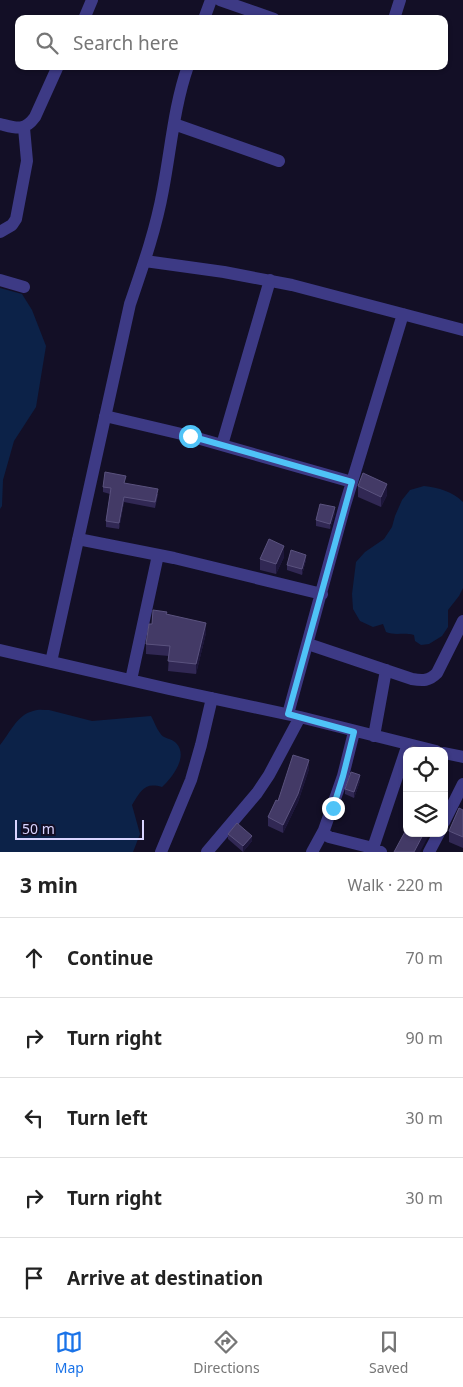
<!DOCTYPE html>
<html lang="en">
<head>
<meta charset="utf-8">
<style>
  body { margin:0; font-family:"Noto Sans",sans-serif; background:#f6f6f6; color:#222 }
  .controls { position:absolute; right:15px; bottom:15px; display:grid; overflow:hidden; border-radius:10px; box-shadow:0 1px 4px #0004 }
  .controls button { width:45px; height:45px; display:grid; place-items:center; padding:0; border:0; border-bottom:1px solid #e0e0e0; background:#fff; color:#222; font:25px sans-serif }
  .scale { position:absolute; left:15px; bottom:12px; width:129px; box-sizing:border-box; padding-left:5px; border:2px solid #d9d4ff; border-top:0; font-size:14px; line-height:18px; white-space:nowrap; color:#d9d4ff; -webkit-text-stroke:4px #130f26; paint-order:stroke }
  .stop { position:absolute; width:15px; height:15px; margin:-11px; border:4px solid #4fc3f7; border-radius:50%; background:#fff }
  .stop.end { background:#4fc3f7; border-color:#fff; box-shadow:0 1px 5px #0008 }
  .list { margin:0; padding:0; list-style:none }
  h2 { display:flex; justify-content:space-between; align-items:center; height:65px; margin:0; padding:0 20px; font-size:21px }
  h2 small { font-size:16px; font-weight:400; color:#767676 }
  .list li { display:grid; grid-template-columns:32px 1fr auto; gap:15px; align-items:center; box-sizing:border-box; height:80px; padding:0 20px; border-top:1px solid #e0e0e0 }
  .list b { display:block; font-size:19px; white-space:nowrap }
  .list em { font-size:16px; font-style:normal; color:#767676 }
  .icon { flex:none; width:28px; height:28px; fill:none; stroke:currentColor; stroke-width:2; stroke-linecap:round; stroke-linejoin:round }
  .map { position:relative; flex:none; width:463px; height:852px; overflow:hidden }
  .search { position:absolute; background:#fff; box-shadow:0 1px 4px #0004; left:15px; right:15px; top:15px; height:55px; display:flex; align-items:center; gap:12px; box-sizing:border-box; padding:0 18px; border-radius:10px; color:#767676; font-size:19px }
  .sheet { height:465px; background:#fff }
  nav { display:flex; justify-content:space-around; align-items:center; box-sizing:border-box; height:70px; border-top:1px solid #e0e0e0; background:#fff; font-size:14px; color:#767676 }
  nav a { display:grid; justify-items:center; gap:2px }
  nav .on { color:#1a73e8 }
  .map>svg:first-child { display:block }
  .water { fill:#0c2248 }
  .lines { fill:none; stroke-linecap:round; stroke-linejoin:round }
  .street { stroke:#3d3a85; stroke-width:12 }
  .wall { fill:#312854 }
  .shaded-wall { fill:#1d163a }
  .building { fill:#433a66; stroke:#5a527e }
  .route { stroke:#4fc3f7; stroke-width:6 }
</style>
</head>
<body>
<div class="map">
<svg width="463" height="852" viewBox="0 0 463 852">
  <rect width="100%" height="100%" fill="#130f26"/>
  <!-- water -->
  <path class="water" d="M 0,288 L 22,294 L 32,310 L 46,346 L 36,407 L 14,441 L 3,480 L 2,506 L 0,509 Z
    M 424,486 C 439,488 452,491 463,502 L 463,588 L 459,596 L 448,610 L 448,627 L 442,636 L 429,644 L 421,645 L 415,641 L 414,635 C 403,632 396,636 386,632 L 383,624 L 373,627 L 360,621 L 353,609 L 352,594 L 356,562 L 365,552 L 384,539 L 392,527 L 395,516 L 402,500 L 410,490 Z
    M 49,710 L 92,721 L 151,716 C 154,721 156,728 160,733 C 163,739 172,738 176,743 C 189,756 172,778 162,787 C 144,782 141,791 132,805 L 140,834 L 133,852 L 0,852 L 0,745 C 10,733 17,715 33,711 C 38,709 44,710 49,710 Z"/>
  <g class="lines">
    <!-- street -->
    <path class="street" d="M 220,0 L 274,19
      M 84,19 L 92,0
      M 204,19 L 211,0
      M 394,19 L 400,0
      M 0,124 C 16,128 24,132 35,117 L 58,66
      M 174,124 L 279,161
      M 0,232 L 12,225 L 16,219 L 27,161 L 24,128
      M 145,261 L 224,272 L 292,285 L 463,330
      M 0,280 L 24,287
      M 105,416 L 190,436 L 352,482
      M 222,445 L 270,280
      M 78,539 L 174,558 L 322,594
      M 308,644 L 412,679 C 423,681 429,681 437,673 L 463,621
      M 0,650 L 169,689 L 300,717 L 436,751
      M 51,662 L 130,304 C 143,266 156,229 163,190 C 171,148 174,106 188,66
      M 131,680 L 158,555
      M 288,714 L 345,505 L 403,314
      M 354,732 L 343,776 L 324,830 L 325,834 L 329,837 L 373,848 L 381,852
      M 374,736 L 386,670
      M 444,753 L 463,757
      M 444,822 L 463,784
      M 373,848 L 408,744
      M 161,852 L 191,780 L 201,745 L 212,698
      M 207,852 L 257,793 L 269,775 L 300,717
      M 312,852 L 324,830
      M 429,852 L 439,833"/>
  </g>
  <!-- wall -->
  <path class="wall" d="M 125,483 L 158,494 L 155,508 L 124,502 L 119,529 L 106,527 L 106,521 L 110,494 L 103,492 L 103,487 Z
    M 358,486 L 387,495 L 381,507 L 358,497 Z
    M 335,513 L 330,529 L 316,526 L 316,520 Z
    M 284,557 L 276,574 L 260,570 L 260,559 Z
    M 306,560 L 302,575 L 287,570 L 287,565 Z
    M 167,614 L 206,633 L 196,674 L 168,671 L 169,656 L 146,654 L 146,644 L 152,624 Z
    M 407,764 L 407,778 L 406,777 L 406,767 Z
    M 309,769 L 298,802 L 283,833 L 268,826 L 268,817 L 278,801 Z
    M 360,781 L 354,798 L 345,794 L 345,789 Z
    M 463,810 L 463,848 L 449,842 L 449,831 Z
    M 228,834 L 252,841 L 243,852 L 228,839 Z"/>
  <!-- shaded-wall -->
  <path class="shaded-wall" d="M 387,484 L 387,495 L 381,507 L 381,497 Z
    M 124,497 L 124,502 L 119,529 L 119,523 Z
    M 335,507 L 335,513 L 330,529 L 330,524 Z
    M 284,546 L 284,557 L 276,574 L 276,564 Z
    M 306,555 L 306,560 L 302,575 L 302,569 Z
    M 206,623 L 206,633 L 196,674 L 196,664 Z
    M 309,760 L 309,769 L 298,802 L 283,833 L 283,825 Z
    M 360,775 L 360,781 L 354,798 L 354,792 Z
    M 424,833 L 428,833 L 428,837 L 420,852 L 414,852 Z
    M 252,836 L 252,841 L 243,852 L 243,846 Z"/>
  <!-- building -->
  <path class="building" d="M 105,472 L 126,476 L 124,483 L 158,489 L 155,502 L 124,497 L 119,523 L 106,521 L 111,488 L 103,487 Z
    M 363,473 L 387,484 L 381,497 L 358,486 Z
    M 320,504 L 335,507 L 330,524 L 316,520 Z
    M 269,539 L 284,546 L 276,564 L 260,559 Z
    M 291,550 L 306,555 L 302,569 L 287,565 Z
    M 153,610 L 167,612 L 166,614 L 206,623 L 196,664 L 168,661 L 170,646 L 146,644 L 149,624 L 152,624 Z
    M 412,746 L 427,749 L 427,751 L 411,751 Z
    M 293,755 L 309,760 L 298,794 L 283,825 L 268,817 L 276,800 L 278,801 Z
    M 351,772 L 360,775 L 354,792 L 345,789 Z
    M 459,808 L 463,810 L 463,837 L 449,831 Z
    M 237,823 L 252,836 L 243,846 L 228,834 Z
    M 407,828 L 407,833 L 424,833 L 414,852 L 394,852 Z"/>
  <g class="lines">
    <!-- route -->
    <path class="route" d="M 190,436 L 352,482 L 288,714 L 354,732 L 343,776 L 333,808"/>
  </g>
</svg>
<div class="controls">
<button><svg class="icon" aria-label="locate" viewBox="0 0 24 24"><circle cx="12" cy="12" r="6"/><path d="M12 2v4M12 18v4M2 12h4M18 12h4"/></svg></button>
<button><svg class="icon" aria-label="layers" viewBox="0 0 24 24"><path d="M12 4l9 5-9 5-9-5zM3 14l9 5 9-5"/></svg></button>
</div>
<div class="scale">50 m</div>
<div class="stop" style="left:190px;top:436px"></div>
<div class="stop end" style="left:333px;top:808px"></div>
<div class="search"><svg class="icon" aria-label="search" viewBox="0 0 24 24"><circle cx="10" cy="10" r="6"/><path d="M15 15l6 6"/></svg>Search here</div>
</div>
<section class="sheet">
<h2>3 min<small>Walk · 220 m</small></h2>
<ul class="list">
<li><svg class="icon" aria-label="ahead" viewBox="0 0 24 24"><path d="M12 20V5M6 11l6-6 6 6"/></svg><div><b>Continue</b></div><em>70 m</em></li>
<li><svg class="icon" aria-label="right" viewBox="0 0 24 24"><path d="M7 20v-9h11M14 6l5 5-5 5"/></svg><div><b>Turn right</b></div><em>90 m</em></li>
<li><svg class="icon" aria-label="left" viewBox="0 0 24 24"><path d="M17 20v-9H6M10 6l-5 5 5 5"/></svg><div><b>Turn left</b></div><em>30 m</em></li>
<li><svg class="icon" aria-label="right" viewBox="0 0 24 24"><path d="M7 20v-9h11M14 6l5 5-5 5"/></svg><div><b>Turn right</b></div><em>30 m</em></li>
<li><svg class="icon" aria-label="arrive" viewBox="0 0 24 24"><path d="M6 21V4h12l-3 4 3 4H6"/></svg><div><b>Arrive at destination</b></div></li>
</ul>
</section>
<nav>
<a class="on"><svg class="icon" aria-label="map" viewBox="0 0 24 24"><path d="M3 6l6-2 6 2 6-2v14l-6 2-6-2-6 2zM9 4v14M15 6v14"/></svg>Map</a>
<a><svg class="icon" aria-label="directions" viewBox="0 0 24 24"><path d="M12 3l9 9-9 9-9-9zM9 14v-3h6M13 9l2 2-2 2"/></svg>Directions</a>
<a><svg class="icon" aria-label="saved" viewBox="0 0 24 24"><path d="M7 4h10v16l-5-4-5 4z"/></svg>Saved</a>
</nav>
</body>
</html>
